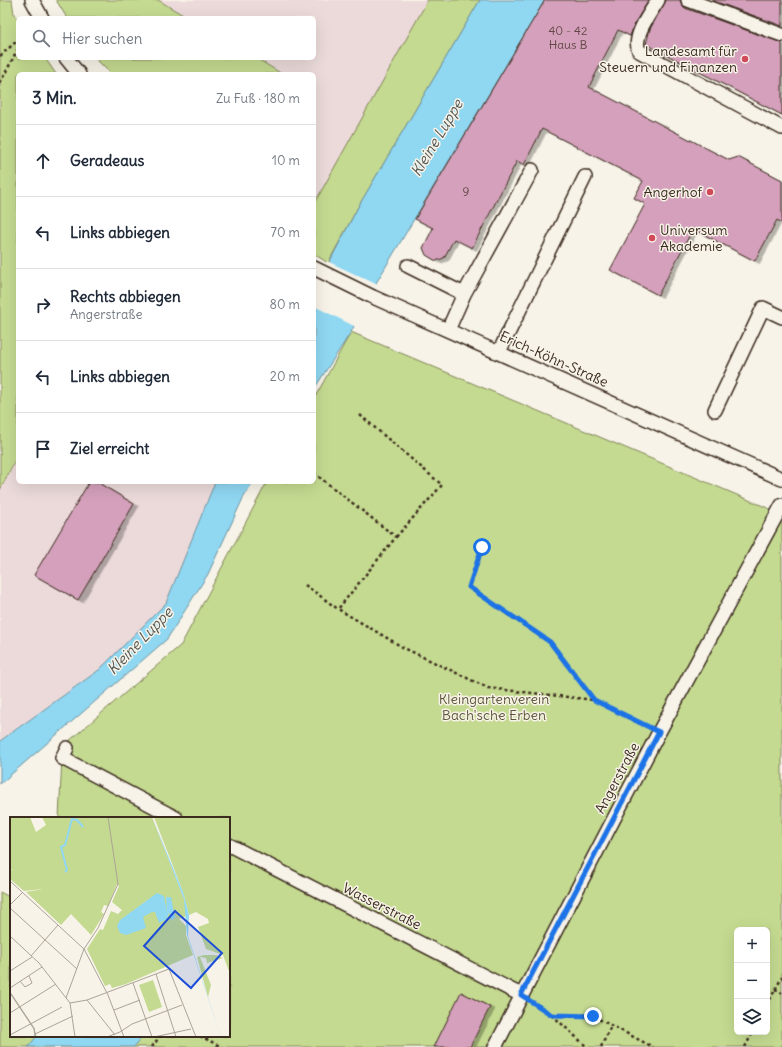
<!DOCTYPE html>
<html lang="de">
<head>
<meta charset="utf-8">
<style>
  body { margin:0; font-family:Delius,sans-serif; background:#f2f2f3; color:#1f2937 }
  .controls { position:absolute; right:12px; bottom:12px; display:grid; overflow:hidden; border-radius:6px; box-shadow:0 4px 16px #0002 }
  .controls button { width:36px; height:36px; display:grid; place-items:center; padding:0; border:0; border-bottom:1px solid #e0e1e3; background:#fff; color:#1f2937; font:20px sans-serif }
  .stop { position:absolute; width:12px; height:12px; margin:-9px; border:3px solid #1a73e8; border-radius:50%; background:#fff }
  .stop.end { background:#1a73e8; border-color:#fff; box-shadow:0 1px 4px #0008 }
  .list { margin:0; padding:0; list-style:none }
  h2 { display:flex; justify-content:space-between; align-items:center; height:52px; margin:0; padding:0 16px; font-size:17px }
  h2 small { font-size:13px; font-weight:400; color:#747a83 }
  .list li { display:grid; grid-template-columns:26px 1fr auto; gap:12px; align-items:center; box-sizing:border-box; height:72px; padding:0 16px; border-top:1px solid #e0e1e3 }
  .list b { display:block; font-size:15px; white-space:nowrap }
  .list p { margin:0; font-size:13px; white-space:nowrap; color:#747a83 }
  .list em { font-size:13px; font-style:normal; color:#747a83 }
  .icon { flex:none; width:22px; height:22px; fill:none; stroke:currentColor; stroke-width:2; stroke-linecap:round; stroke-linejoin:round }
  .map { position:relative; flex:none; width:782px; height:1047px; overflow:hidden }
  .search { position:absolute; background:#fff; box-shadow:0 4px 16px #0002; left:16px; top:16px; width:300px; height:44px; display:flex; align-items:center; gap:10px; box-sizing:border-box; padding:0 14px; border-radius:6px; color:#747a83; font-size:15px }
  .panel { position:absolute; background:#fff; box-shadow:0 4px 16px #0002; left:16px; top:72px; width:300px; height:412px; border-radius:6px }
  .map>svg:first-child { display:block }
  .built { fill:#ecdada }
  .green { fill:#c4da90; stroke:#808257; fill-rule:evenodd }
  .water { fill:#90d7f2; stroke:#6e929d }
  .pier { fill:#f7f3e8 }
  .building { fill:#d4a0bb; stroke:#3b2a1e; filter:url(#shadow) }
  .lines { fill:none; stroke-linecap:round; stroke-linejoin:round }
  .service-casing { stroke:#3b2a1e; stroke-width:16 }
  .path { stroke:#3b2a1e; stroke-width:2.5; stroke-dasharray:3 3; stroke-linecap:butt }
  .service { stroke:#f7f3e8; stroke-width:13 }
  .route { stroke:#1a73e8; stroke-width:5 }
  .poi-dot { fill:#d1495b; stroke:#f7f3e8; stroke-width:1.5 }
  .labels { text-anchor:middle; stroke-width:3; stroke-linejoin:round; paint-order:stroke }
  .number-label { font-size:12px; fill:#614845 }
  .poi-label { font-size:14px; fill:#3b2a1e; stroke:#f7f3e8; text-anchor:end }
  .street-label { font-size:14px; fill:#3b2a1e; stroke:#f7f3e8 }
  .park-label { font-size:14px; fill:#5d563a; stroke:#f7f3e8 }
  .water-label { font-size:15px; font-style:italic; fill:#505553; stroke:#f7f3e8 }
  .inset-river { fill:none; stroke:#90d7f2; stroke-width:2 }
  .inset-road { fill:none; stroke:#aca397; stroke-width:1 }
  .view { fill:#1d4ed8; fill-opacity:0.15; stroke:#1d4ed8; stroke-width:2 }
  .inset-edge { fill:none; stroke:#3b2a1e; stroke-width:2 }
</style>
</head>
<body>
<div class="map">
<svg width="782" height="1047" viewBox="0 0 782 1047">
  <defs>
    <filter id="shadow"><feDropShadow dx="4.5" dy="2.5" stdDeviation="0" flood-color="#0004"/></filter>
  </defs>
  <rect width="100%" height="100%" fill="#f7f3e8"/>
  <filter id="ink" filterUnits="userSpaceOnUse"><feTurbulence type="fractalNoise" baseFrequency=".025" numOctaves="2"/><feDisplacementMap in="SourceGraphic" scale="8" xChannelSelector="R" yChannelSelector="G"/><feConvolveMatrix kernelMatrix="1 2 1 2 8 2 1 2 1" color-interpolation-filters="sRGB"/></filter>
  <g filter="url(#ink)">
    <!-- built -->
    <path class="built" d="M 158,0 L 480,0 L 314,254 L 314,74 L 282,74 L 256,58 L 314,58 L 314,18 L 188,18 Z
      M 18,455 L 18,482 L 215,482 L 166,603 L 99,670 L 0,741 L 0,490 Z"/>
    <!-- green -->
    <path class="green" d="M 0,0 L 12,0 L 14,14 L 18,19 L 18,58 L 45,58 L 56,74 L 18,74 L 18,455 L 0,490 Z
      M 56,0 L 158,0 L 188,18 L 67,18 Z
      M 428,0 L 480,0 L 358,207 L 328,263 L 314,254 L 314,204 Z
      M 95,58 L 256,58 L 282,74 L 111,74 Z
      M 351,332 L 782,514 L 782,1047 L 0,1047 L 0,892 L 11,898 L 11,1036 L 229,1036 L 229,818 L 59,818 L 62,758 L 69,741 L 181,645 L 267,482 L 314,482 L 314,399 ZM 737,930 L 767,930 L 767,1032 L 737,1032 Z"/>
    <!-- water -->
    <path class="water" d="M 480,0 L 545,0 L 376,283 L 351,332 L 314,389 L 314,292 L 358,207 Z
      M 215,482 L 253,482 L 245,494 L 208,574 L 167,639 L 0,784 L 0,741 L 99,670 L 166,603 Z
      M 37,1036 L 143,1036 L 134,1047 L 28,1047 Z"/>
    <!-- pier -->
    <path class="pier" d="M 327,261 L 378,285 L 356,327 L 314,306 L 314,288 Z"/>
    <!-- building -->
    <path class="building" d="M 545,0 L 649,0 L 636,21 L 630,36 L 618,30 L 589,87 L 729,160 L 738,157 L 782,180 L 782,223 L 777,220 L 755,261 L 693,229 L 658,295 L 610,270 L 645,204 L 634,198 L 643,181 L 542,129 L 524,165 L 517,161 L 472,248 L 454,239 L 444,258 L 436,261 L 426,255 L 423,248 L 433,228 L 415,219 Z
      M 666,0 L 680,0 L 682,5 L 685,8 L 782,43 L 782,115 L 646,44 L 650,29 Z
      M 711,0 L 782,0 L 782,26 Z
      M 89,482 L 97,482 L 134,504 L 78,600 L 34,575 Z
      M 461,992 L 490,1007 L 470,1047 L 434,1047 Z"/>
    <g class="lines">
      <!-- service casing -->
      <g class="service-casing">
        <path id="service" d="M 32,0 L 42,18
          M 658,0 C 650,14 632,36 639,51 L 782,128
          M 688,0 L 782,35
          M 66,58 L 79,74
          M 408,266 L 464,294 L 448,330
          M 314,268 L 373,297 L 782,479
          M 464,294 L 532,170
          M 499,352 L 585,177
          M 715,410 L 763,308 L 782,317
          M 67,748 L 62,758 L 176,818
          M 229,845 L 521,995
          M 495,1047 L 659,732 L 782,505"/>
      </g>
      <!-- path -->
      <path class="path" d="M 0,56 L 18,40
        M 0,83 L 18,49
        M 360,415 L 442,485 L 396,537
        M 314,473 L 396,537 L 338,609
        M 483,547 L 469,587 L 551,643 L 594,700
        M 305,585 L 338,609 L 404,648 L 488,688 L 594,700 L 642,724
        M 775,989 L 782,993
        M 537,1005 L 552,1015 L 587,1047
        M 767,1005 L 782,977
        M 552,1015 L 593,1016 L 653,1047
        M 200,1036 L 222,1047
        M 152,1047 L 160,1036
        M 601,1047 L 611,1026
        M 745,1047 L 753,1032"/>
      <!-- service -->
      <use href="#service" class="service"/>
    </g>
  </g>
  <g class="lines" filter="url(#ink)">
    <!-- route -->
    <path class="route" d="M 482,547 L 469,587 L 550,642 L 594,700 L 659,732 L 521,995 L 552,1015 L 593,1016"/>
  </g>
  <!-- markers -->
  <g class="poi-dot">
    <circle cx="745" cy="59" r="4"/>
    <circle cx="710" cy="192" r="4"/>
    <circle cx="652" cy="238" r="4"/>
  </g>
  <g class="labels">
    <!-- number labels -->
    <g class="number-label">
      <text x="568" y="35">40 - 42<tspan x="568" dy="14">Haus B</tspan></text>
      <text x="466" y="196">9</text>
    </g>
    <!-- poi labels -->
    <g class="poi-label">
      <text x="737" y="56">Landesamt für<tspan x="737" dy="16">Steuern und Finanzen</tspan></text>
      <text x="702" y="197">Angerhof</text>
      <text x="660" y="235" text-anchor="start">Universum<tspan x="660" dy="16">Akademie</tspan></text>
    </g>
    <!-- street labels -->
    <g class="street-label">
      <text transform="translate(554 359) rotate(24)" y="5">Erich-Köhn-Straße</text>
      <text transform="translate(617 778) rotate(-62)" y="5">Angerstraße</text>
      <text transform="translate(382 906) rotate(27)" y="5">Wasserstraße</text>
    </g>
    <!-- park labels -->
    <g class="park-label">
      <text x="494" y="704">Kleingartenverein<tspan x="494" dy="16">Bach'sche Erben</tspan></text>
    </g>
    <!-- water labels -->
    <g class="water-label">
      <text transform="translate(437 138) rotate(-59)" y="5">Kleine Luppe</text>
      <text transform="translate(140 641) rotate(-46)" y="5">Kleine Luppe</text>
    </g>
  </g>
  <!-- overview -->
  <g transform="translate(10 817)">
    <rect width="220" height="220" fill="#f7f3e8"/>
    <path d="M 0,0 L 20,0 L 26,15 L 36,8 L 32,0 L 142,0 L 174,82 L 177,99 L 169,102 L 176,109 L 176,118 L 183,138 L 116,167 L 102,171 L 100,167 L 95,169 L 77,132 L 90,112 L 93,113 L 101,94 L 108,97 L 112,93 L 102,85 L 109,69 L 107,67 L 98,89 L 94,88 L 91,95 L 94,97 L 81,118 L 61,97 L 51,108 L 16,75 L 33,72 L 14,74 L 0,62 L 0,54 L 2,53 L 0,51 ZM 144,0 L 220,0 L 220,157 L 213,138 L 196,132 L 188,110 L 199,106 L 198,102 L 186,95 L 179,98 L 173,75 ZM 194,138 L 206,138 L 213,141 L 197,146 L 196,141 L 190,140 L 201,168 L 198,180 L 187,140 ZM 143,163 L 152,190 L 139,195 L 129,168 Z" fill="#c4da90"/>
    <path d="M 142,0 L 173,75 L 179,98 L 178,119 L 211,220 L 177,118 L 174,82 ZM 147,76 L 154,79 L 157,95 L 156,80 L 161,80 L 165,101 L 161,103 L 159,95 L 157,102 L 149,106 L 145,95 L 142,95 L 133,100 L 136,111 L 116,118 L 110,116 L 107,109 L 110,103 Z" fill="#90d7f2"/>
    <path class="inset-river" d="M 55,55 L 57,53 L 51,30 L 55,28 L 62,2 L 67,3 L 73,10"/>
    <path class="inset-road" d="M 0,64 L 74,132 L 98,178 L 114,220M 0,88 L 13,75M 0,91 L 67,152M 0,119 L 29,146 L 60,186 L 65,220M 21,139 L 48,108M 0,154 L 22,140M 146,157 L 166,220M 10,164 L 15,170 L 22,166 L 19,159M 123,166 L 142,220M 0,171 L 32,150M 0,175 L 24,211 L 26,220M 0,176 L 24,212 L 25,220M 56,181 L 74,132 L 88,111 L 108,67 L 98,0M 77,183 L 105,218M 60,186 L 77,183 L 159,152 L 186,220M 104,193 L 130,183M 0,196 L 46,167M 25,217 L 63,199M 0,218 L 52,190M 97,220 L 110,215 L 122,207 L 172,188M 144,220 L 181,212"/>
    <path class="view" d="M 165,94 L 212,136 L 181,171 L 134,129 Z"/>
    <rect width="220" height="220" class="inset-edge"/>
  </g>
</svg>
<div class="controls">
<button>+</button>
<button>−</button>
<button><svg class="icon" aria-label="layers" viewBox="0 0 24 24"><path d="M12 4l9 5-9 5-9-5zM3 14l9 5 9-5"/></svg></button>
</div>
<div class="stop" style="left:482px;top:547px"></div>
<div class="stop end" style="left:593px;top:1016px"></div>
<div class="search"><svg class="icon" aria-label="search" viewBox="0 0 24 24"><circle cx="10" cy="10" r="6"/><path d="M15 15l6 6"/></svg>Hier suchen</div>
<section class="panel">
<h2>3 Min.<small>Zu Fuß · 180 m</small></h2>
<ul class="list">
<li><svg class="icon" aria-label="ahead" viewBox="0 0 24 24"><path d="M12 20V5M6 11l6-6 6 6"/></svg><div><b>Geradeaus</b></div><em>10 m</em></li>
<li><svg class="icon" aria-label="left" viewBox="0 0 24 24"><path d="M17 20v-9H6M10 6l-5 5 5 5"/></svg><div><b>Links abbiegen</b></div><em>70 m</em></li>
<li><svg class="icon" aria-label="right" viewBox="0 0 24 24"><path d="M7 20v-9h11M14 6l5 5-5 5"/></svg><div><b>Rechts abbiegen</b><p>Angerstraße</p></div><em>80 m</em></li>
<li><svg class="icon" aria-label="left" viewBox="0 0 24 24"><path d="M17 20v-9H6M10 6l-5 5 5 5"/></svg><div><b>Links abbiegen</b></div><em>20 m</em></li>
<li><svg class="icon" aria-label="arrive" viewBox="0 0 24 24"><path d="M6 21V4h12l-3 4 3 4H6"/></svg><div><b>Ziel erreicht</b></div></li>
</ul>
</section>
</div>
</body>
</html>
